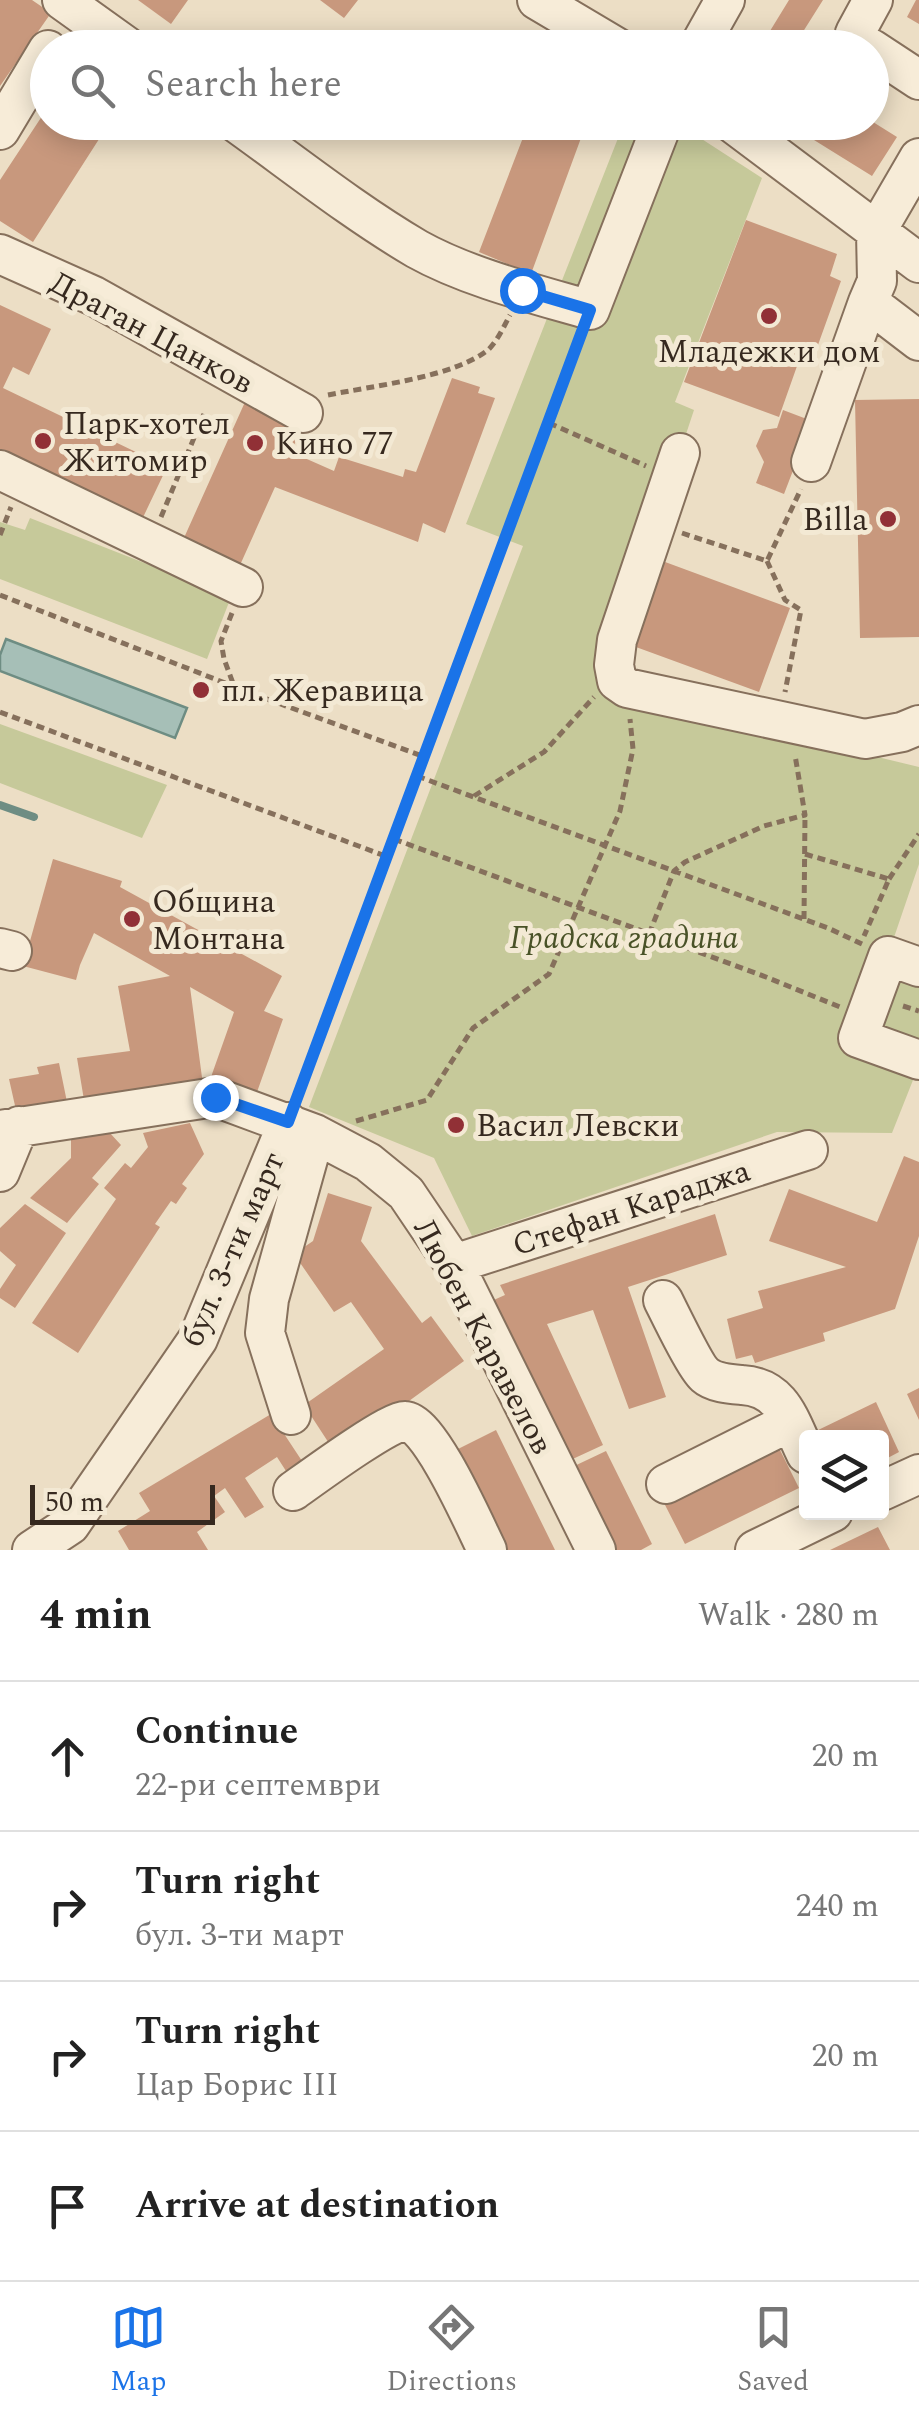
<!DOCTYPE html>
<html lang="en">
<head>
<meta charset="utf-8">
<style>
  body { margin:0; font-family:Spectral,serif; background:#f6f6f6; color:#222 }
  .controls { position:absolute; right:30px; bottom:30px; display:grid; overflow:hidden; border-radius:10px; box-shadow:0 5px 25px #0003 }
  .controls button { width:90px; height:90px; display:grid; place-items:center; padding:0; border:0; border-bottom:2px solid #e0e0e0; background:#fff; color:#222; font:50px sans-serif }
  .scale { position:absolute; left:30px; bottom:25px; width:185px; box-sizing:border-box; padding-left:10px; border:5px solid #36291f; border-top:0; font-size:28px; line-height:35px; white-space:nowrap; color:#36291f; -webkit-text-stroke:8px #f3e9d4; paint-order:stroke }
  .stop { position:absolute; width:30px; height:30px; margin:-22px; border:8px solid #1a73e8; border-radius:50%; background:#fff }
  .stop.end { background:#1a73e8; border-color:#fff; box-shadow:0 2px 10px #0008 }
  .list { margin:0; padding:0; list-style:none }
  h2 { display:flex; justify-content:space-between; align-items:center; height:130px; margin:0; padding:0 40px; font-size:42px }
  h2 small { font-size:32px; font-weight:400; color:#767676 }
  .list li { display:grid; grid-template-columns:65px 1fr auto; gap:30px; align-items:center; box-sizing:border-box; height:150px; padding:0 40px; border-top:2px solid #e0e0e0 }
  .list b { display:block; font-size:38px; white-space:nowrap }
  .list p { margin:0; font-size:32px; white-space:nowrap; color:#767676 }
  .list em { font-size:32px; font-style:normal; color:#767676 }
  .icon { flex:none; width:55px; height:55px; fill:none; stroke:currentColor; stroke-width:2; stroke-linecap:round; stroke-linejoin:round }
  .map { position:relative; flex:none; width:919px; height:1550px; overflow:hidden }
  .search { position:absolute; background:#fff; box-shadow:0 5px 25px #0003; left:30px; right:30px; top:30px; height:110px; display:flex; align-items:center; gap:25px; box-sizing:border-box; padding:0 35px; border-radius:55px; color:#767676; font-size:38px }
  .sheet { height:730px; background:#fff }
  nav { display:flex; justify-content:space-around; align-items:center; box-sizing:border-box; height:140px; border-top:2px solid #e0e0e0; background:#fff; font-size:28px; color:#767676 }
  nav a { display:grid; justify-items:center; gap:5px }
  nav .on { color:#1a73e8 }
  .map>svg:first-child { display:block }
  .green { fill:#c6c99a }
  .water { fill:#a6bfb7; stroke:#6e8d83; stroke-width:2.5 }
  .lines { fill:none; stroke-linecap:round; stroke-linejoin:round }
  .stream { stroke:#6e8d83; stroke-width:8 }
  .building { fill:#c8987d }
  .minor-casing { stroke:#86705c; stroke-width:42 }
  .path { stroke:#86705c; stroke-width:5; stroke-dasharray:8 5; stroke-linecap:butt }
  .minor { stroke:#f7ecd8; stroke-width:38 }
  .route { stroke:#1a73e8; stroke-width:12 }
  .poi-dot { fill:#913036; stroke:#f3e9d4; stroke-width:4 }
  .labels { text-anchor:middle; stroke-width:10; stroke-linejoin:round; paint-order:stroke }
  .street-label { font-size:32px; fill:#36291f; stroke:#f3e9d4 }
  .poi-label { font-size:32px; fill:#36291f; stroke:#f3e9d4; text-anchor:start }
  .park-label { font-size:32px; font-style:italic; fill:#495227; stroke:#f3e9d4 }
</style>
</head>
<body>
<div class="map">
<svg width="919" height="1550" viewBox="0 0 919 1550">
  <rect width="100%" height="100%" fill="#ecdec5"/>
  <!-- green -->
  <path class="green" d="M 624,123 L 677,123 L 762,178 L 675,402 L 694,410 L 601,690 L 919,767 L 919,864 L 888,955 L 919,967 L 919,1065 L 892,1133 L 777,1132 L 472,1236 L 434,1158 L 309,1107 L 523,546 L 466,524 Z
    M 30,518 L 231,597 L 207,659 L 0,579 L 0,522 L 25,530 Z
    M 0,724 L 167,785 L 142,838 L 0,783 Z"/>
  <!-- water -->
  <path class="water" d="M 6,639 L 187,708 L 175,738 L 0,671 L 0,655 Z"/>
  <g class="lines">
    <!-- stream -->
    <path class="stream" d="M 0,805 L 34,817"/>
  </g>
  <!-- building -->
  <path class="building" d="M 0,0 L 32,0 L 51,13 L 0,86 Z
    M 138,0 L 188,0 L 171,24 Z
    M 320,0 L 358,0 L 344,18 Z
    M 789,0 L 823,0 L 794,46 L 770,31 Z
    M 916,0 L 919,0 L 919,24 L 907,17 Z
    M 48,107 L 48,122 L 110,122 L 33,242 L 0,221 L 0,180 Z
    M 529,122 L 539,122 L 581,138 L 531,274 L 479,252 Z
    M 785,122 L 873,122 L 897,137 L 872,176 Z
    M 746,220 L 837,254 L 830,276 L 841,281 L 814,356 L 802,352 L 779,417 L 684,382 Z
    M 0,305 L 51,329 L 29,375 L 13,367 L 3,388 L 167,467 L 137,530 L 65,483 L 0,451 Z
    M 452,378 L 480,387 L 478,393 L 495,398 L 445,533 L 423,523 L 418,542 L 275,487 L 236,574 L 179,549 L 245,402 L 302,427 L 291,452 L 334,471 L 339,457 L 403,477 L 405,469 L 416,472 Z
    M 919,399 L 919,637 L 860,638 L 855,400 Z
    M 783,410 L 812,421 L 784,494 L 756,483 L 764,462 L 756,446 L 763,430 L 777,428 Z
    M 657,559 L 790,608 L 759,692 L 625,643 Z
    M 53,859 L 122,881 L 120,887 L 282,976 L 264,1011 L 283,1019 L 257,1092 L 211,1077 L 234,1012 L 190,987 L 203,1085 L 84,1100 L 77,1058 L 130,1051 L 118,986 L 170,976 L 94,933 L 80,965 L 76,980 L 23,966 Z
    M 59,1063 L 67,1102 L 16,1110 L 9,1079 L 39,1074 L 37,1067 Z
    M 190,1123 L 204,1154 L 182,1184 L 187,1188 L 176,1204 L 171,1201 L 155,1224 L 160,1227 L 78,1353 L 32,1323 L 116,1199 L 104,1188 L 125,1163 L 131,1168 L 148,1147 L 143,1133 Z
    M 109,1132 L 121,1145 L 92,1178 L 99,1184 L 67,1223 L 30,1198 L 71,1158 L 71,1139 Z
    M 904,1156 L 919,1162 L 919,1236 L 895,1309 L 823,1333 L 825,1341 L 755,1363 L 752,1355 L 736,1359 L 727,1319 L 763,1308 L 758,1291 L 846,1267 L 769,1241 L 789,1189 L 877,1222 Z
    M 328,1193 L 372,1207 L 361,1241 L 422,1323 L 431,1316 L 464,1361 L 336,1454 L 304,1405 L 384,1349 L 351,1302 L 334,1312 L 294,1254 L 313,1241 Z
    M 25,1204 L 66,1233 L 15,1308 L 0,1298 L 0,1289 L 16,1265 L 0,1251 L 0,1228 Z
    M 715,1214 L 727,1255 L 628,1287 L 666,1397 L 629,1409 L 593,1310 L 547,1324 L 603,1445 L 564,1463 L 487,1303 L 505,1295 L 500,1285 Z
    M 919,1388 L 919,1420 L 907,1394 Z
    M 876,1402 L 899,1452 L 882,1461 L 882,1438 L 817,1438 L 814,1432 Z
    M 271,1414 L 302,1461 L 286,1471 L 277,1457 L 245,1478 L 264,1507 L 245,1518 L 225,1488 L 214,1496 L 225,1512 L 197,1532 L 208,1550 L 129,1550 L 118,1531 L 150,1511 L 139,1493 Z
    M 496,1430 L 555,1550 L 499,1550 L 450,1453 Z
    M 779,1448 L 799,1488 L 685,1544 L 664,1503 Z
    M 606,1451 L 652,1544 L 641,1550 L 608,1550 L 568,1469 Z
    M 878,1527 L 890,1550 L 830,1550 Z"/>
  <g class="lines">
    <!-- minor casing -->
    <g class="minor-casing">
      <path id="minor" d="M 62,0 L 129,48
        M 537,0 L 618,48
        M 698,48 L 725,0
        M 869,48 L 859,41 L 855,33 L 873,0
        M 872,49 L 919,80
        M 235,122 C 295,165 354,212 417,249 C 467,277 535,294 590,310 L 663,122
        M 731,122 L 919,263
        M 0,130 L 48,50
        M 919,158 L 876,232 L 877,281 L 868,302 L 919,341
        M 0,254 L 94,296 L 303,413
        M 680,453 L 617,640 L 614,665 L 617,681 L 627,688 L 865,739 L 902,732 L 919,725
        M 811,462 L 868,302
        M 0,470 L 243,587
        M 0,948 L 12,951
        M 919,967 L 888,956 L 858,1038 L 919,1060
        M 0,1130 L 215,1097 L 315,1134 L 368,1162 L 406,1193 L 454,1264 L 596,1550
        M 0,1172 L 19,1126
        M 454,1264 L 808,1150
        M 663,1300 C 670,1314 696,1368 705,1375 C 714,1383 730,1384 742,1385 C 783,1387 790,1422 806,1454
        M 291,1415 L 265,1333 L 269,1299 L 315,1134
        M 666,1484 L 790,1422
        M 293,1491 C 310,1479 390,1420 405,1421 C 430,1422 475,1526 487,1550
        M 882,1491 L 919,1474
        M 32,1550 L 70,1525 L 198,1339 L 288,1122
        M 755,1550 L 833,1512"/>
    </g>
    <!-- path -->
    <path class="path" d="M 328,395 C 372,386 456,377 489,349 C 498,340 504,326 510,315
      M 549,423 L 646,466
      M 161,517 L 204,414
      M 682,533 L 767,561 L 801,489
      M 0,535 L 11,507
      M 767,561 L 785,600 L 801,610 L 785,692
      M 0,595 L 248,692 L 425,757
      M 232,613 L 221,641 L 224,659 L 234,686
      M 0,712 L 388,857
      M 417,776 L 828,928 L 862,944
      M 474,796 L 544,752 L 594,697
      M 394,839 L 766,977 L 840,1007
      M 805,854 L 889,879 L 864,936
      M 889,879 L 919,834
      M 804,919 L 805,815
      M 649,934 L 674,871 L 685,862 L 764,826 L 805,815 L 795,755
      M 903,1006 L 919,1011
      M 298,1096 L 580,338
      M 356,1121 L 427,1100 L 473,1028 L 549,974 L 620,811 L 633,749 L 630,719"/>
    <!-- minor -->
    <use href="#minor" class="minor"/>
  </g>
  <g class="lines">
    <!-- route -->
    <path class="route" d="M 215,1097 L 288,1122 L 590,310 L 522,290"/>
  </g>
  <!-- markers -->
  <g class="poi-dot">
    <circle cx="769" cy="316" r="10"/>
    <circle cx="43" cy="441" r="10"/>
    <circle cx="255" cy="443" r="10"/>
    <circle cx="888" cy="519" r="10"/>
    <circle cx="201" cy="690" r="10"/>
    <circle cx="132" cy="919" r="10"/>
    <circle cx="456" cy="1125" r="10"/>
  </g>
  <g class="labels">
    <!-- street labels -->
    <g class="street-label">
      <text transform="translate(152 332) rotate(28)" y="11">Драган Цанков</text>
      <text transform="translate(631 1207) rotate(-18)" y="11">Стефан Караджа</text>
      <text transform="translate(232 1249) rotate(-66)" y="11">бул. 3-ти март</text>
      <text transform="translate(484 1336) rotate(62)" y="11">Любен Каравелов</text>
    </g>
    <!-- poi labels -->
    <g class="poi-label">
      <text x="769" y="362" text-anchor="middle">Младежки дом</text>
      <text x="63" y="434">Парк-хотел<tspan x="63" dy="37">Житомир</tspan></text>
      <text x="275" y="454">Кино 77</text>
      <text x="868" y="530" text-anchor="end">Billa</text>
      <text x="221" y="701">пл. Жеравица</text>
      <text x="152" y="912">Община<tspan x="152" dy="37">Монтана</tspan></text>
      <text x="476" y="1136">Васил Левски</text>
    </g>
    <!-- park labels -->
    <g class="park-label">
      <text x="624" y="948">Градска градина</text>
    </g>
  </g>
</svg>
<div class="controls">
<button><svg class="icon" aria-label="layers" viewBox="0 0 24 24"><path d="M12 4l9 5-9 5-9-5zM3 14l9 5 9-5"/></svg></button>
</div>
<div class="scale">50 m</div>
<div class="stop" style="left:522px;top:290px"></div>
<div class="stop end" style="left:215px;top:1097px"></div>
<div class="search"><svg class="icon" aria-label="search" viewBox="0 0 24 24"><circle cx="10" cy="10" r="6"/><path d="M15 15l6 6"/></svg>Search here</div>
</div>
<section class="sheet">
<h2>4 min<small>Walk · 280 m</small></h2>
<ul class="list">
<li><svg class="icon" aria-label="ahead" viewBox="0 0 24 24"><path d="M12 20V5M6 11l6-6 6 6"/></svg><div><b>Continue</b><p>22-ри септември</p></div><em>20 m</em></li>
<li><svg class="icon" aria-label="right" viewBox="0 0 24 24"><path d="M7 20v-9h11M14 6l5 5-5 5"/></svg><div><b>Turn right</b><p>бул. 3-ти март</p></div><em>240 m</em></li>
<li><svg class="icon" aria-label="right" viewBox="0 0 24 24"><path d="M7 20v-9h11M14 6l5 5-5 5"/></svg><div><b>Turn right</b><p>Цар Борис III</p></div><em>20 m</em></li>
<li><svg class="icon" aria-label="arrive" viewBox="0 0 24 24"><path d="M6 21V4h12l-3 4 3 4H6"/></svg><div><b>Arrive at destination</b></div></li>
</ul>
</section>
<nav>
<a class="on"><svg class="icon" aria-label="map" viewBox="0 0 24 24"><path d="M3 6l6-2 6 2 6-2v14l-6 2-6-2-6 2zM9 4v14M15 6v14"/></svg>Map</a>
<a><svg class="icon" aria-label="directions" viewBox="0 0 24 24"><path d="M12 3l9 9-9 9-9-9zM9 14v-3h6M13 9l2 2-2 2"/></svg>Directions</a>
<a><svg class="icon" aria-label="saved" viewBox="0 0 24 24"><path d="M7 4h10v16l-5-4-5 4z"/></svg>Saved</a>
</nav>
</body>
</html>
